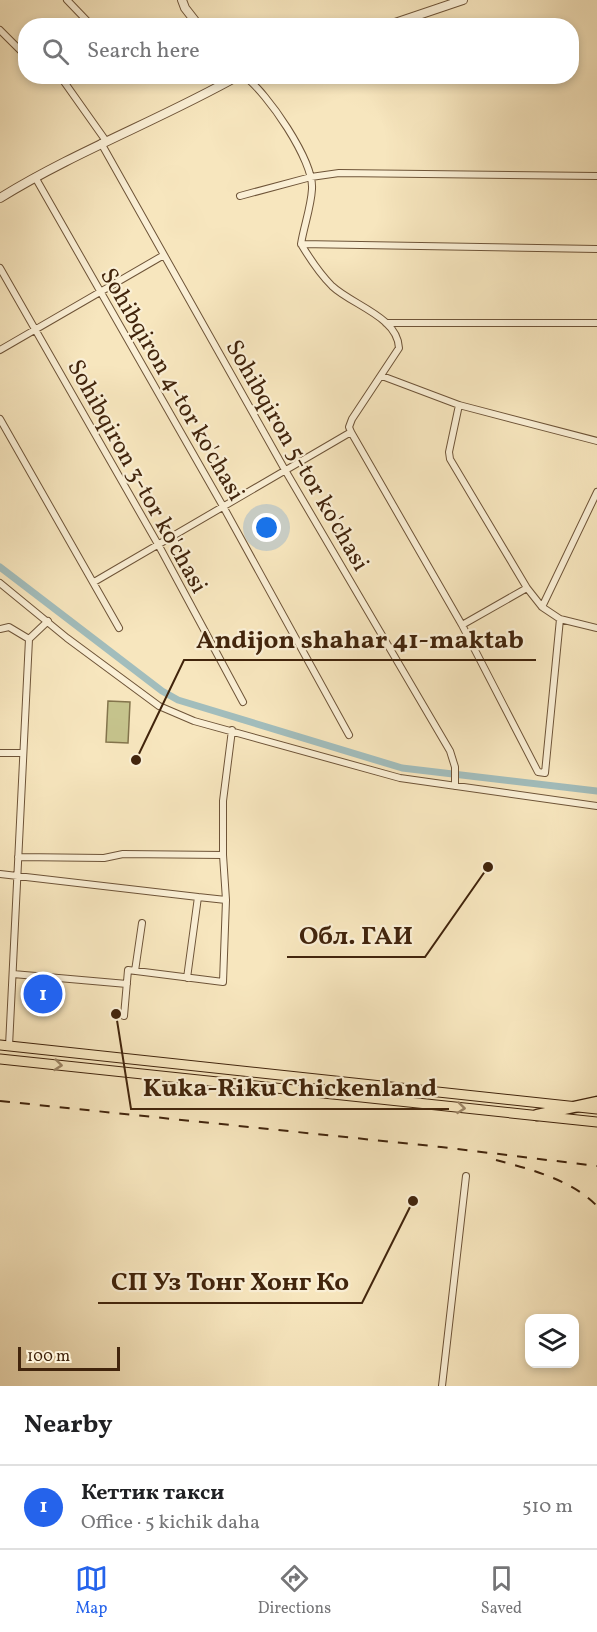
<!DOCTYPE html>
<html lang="en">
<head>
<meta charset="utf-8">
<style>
  body { margin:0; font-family:Vollkorn,serif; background:#f2f2f2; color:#202124 }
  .controls { position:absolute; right:18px; bottom:18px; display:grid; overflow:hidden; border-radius:12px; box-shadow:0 3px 9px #0003 }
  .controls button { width:54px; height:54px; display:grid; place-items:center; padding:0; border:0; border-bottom:2px solid #e0e0e0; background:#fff; color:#202124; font:30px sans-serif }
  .scale { position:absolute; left:18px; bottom:15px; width:102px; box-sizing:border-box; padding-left:6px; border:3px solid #41240c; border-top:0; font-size:16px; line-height:21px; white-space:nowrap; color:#41240c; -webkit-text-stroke:4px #faefd5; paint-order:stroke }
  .you { position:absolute; left:267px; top:528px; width:21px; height:21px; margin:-15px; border:4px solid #fff; border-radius:50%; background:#1a73e8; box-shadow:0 0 0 9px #1a73e833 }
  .badge { display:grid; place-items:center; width:39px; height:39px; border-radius:50%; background:#2563eb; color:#fff; font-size:20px; font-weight:700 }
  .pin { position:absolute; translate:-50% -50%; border:3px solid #fff; box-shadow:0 2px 6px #0006 }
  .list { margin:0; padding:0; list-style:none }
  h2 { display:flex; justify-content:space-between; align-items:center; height:78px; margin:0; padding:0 24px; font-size:26px }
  h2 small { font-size:20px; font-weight:400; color:#757577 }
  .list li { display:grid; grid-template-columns:39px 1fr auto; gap:18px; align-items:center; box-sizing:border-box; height:84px; padding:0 24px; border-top:2px solid #e0e0e0 }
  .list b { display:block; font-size:22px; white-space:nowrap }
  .list p { margin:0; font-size:20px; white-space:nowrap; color:#757577 }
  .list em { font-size:20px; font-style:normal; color:#757577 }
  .icon { flex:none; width:33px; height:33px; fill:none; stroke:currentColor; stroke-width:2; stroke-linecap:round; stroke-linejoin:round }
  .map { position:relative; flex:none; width:597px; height:1386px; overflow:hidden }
  .search { position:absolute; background:#fff; box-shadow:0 3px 9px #0003; left:18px; right:18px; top:18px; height:66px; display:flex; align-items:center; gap:15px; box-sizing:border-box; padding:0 21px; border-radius:24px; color:#757577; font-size:22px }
  .sheet { height:162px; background:#fff }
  nav { display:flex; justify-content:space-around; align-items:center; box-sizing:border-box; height:84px; border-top:2px solid #e0e0e0; background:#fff; font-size:16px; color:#757577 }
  nav a { display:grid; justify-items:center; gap:3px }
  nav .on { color:#2563eb }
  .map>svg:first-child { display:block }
  .green { fill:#c5c38c; stroke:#83744c; stroke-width:1.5 }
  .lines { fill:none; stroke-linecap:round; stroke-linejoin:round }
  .canal { stroke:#a2bdbc; stroke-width:7 }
  .minor-casing { stroke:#6e5438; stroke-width:8 }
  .tertiary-casing { stroke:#6e5438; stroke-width:10 }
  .primary-casing { stroke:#41240c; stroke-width:11 }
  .trunk-casing { stroke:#41240c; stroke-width:13 }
  .minor { stroke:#faefd5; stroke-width:6 }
  .tertiary { stroke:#faefd5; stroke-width:8 }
  .primary { stroke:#f7e6be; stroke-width:9 }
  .trunk { stroke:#f7e6be; stroke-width:10 }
  .rail { stroke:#41240c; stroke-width:2; stroke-dasharray:10 10; stroke-linecap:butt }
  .oneway { stroke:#9c8565 }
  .labels { text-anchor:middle; stroke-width:4.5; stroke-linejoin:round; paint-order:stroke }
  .street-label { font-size:24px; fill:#41240c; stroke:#faefd5 }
  .leader { fill:none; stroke:#41240c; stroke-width:2 }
  .callout-dot { fill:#41240c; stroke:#faefd5; stroke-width:2 }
  .callout-label { font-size:26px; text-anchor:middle; font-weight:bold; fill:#41240c; stroke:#faefd5; stroke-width:4.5; stroke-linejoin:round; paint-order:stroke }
</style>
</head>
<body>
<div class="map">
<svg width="597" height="1386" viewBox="0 0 597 1386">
  <rect width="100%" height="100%" fill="#f7e6be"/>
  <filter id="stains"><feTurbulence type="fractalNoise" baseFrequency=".00333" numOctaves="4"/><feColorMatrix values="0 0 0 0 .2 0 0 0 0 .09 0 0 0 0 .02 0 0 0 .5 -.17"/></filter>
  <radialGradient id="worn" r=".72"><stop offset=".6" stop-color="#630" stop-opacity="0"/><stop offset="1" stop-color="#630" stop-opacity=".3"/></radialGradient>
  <!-- green -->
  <path class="green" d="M 108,701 L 130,702 L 128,743 L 106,742 Z"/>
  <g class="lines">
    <!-- canal -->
    <path class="canal" d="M 0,567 L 162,691 L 178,700 L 402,768 L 597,791"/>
    <!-- minor casing -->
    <g class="minor-casing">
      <path id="minor" d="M 67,0 L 92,26
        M 0,30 L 26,56
        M 60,76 L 106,141
        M 244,76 C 267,92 314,161 312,189 C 311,207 304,226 301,244 C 310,259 320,274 332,286 C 352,305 398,317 399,348 L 352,419 L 349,427 L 351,432 L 462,625 L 538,772 L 545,773 L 560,619
        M 101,143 L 285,470 L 450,751 L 455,767 L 455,786
        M 35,177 L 224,508 L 349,735
        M 240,196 L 311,177 L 339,173 L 597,176
        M 301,244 L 597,249
        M 0,268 L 159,546 L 243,702
        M 386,323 L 597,323
        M 0,350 L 164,255
        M 382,376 L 459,405 L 597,441
        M 459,405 L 449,452 L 450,459 L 527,588 L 542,607 L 560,619 L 597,628
        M 0,419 L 119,628
        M 94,582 L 351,432
        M 0,583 L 67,638 L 159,706 L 194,721 L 400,778 L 597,806
        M 542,607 L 597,492
        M 462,625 L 527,588
        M 0,629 L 9,627 L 29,639
        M 0,753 L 23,753
        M 223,855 L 223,801 L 232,730
        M 18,857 L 104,858 L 123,854 L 223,855 L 226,900 L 223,982 L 128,970 L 124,1016
        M 0,874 L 198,897
        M 135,971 L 142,923
        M 13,974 L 127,984
        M 187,978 L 198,897 L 226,900
        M 9,1046 L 29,639 L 48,621
        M 442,1386 L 466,1176"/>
    </g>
    <!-- tertiary casing -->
    <g class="tertiary-casing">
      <path id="tertiary" d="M 182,0 L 185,8 L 199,26
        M 386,26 L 463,0
        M 0,198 C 76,151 160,120 238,76"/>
    </g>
    <!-- primary casing -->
    <g class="primary-casing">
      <path id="primary" d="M 0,1045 L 597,1109
        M 0,1059 L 597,1122"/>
    </g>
    <!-- trunk casing -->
    <g class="trunk-casing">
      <path id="trunk" d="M 537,1115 L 597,1102"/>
    </g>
    <!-- minor -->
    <use href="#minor" class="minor"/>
    <!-- tertiary -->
    <use href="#tertiary" class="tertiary"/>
    <!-- primary -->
    <use href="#primary" class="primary"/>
    <!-- trunk -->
    <use href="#trunk" class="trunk"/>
    <!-- rail -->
    <path class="rail" d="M 0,1101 L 441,1147 L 597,1166
      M 496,1160 C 530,1169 572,1180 597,1206"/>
  </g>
  <!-- one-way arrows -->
  <defs><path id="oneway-chevron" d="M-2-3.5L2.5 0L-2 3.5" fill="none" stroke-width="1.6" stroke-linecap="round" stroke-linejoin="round" transform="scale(1.5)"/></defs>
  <g class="oneway">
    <use href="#oneway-chevron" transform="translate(58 1065) rotate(6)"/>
    <use href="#oneway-chevron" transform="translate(461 1108) rotate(6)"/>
  </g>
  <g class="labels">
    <!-- street labels -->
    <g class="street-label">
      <text transform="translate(173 384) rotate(60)" y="8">Sohibqiron 4-tor ko'chasi</text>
      <text transform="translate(298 455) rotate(60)" y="8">Sohibqiron 5-tor ko'chasi</text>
      <text transform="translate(138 476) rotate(61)" y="8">Sohibqiron 3-tor ko'chasi</text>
    </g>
  </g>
  <!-- callouts -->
  <path class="leader" d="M136 760L184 660H536M488 867L425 957H287M116 1014L131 1109H449M413 1201L362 1303H98"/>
  <g class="callout-dot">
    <circle cx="136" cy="760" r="6"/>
    <circle cx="488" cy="867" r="6"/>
    <circle cx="116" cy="1014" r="6"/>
    <circle cx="413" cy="1201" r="6"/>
  </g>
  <g class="callout-label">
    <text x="360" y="648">Andijon shahar 41-maktab</text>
    <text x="356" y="944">Обл. ГАИ</text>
    <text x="290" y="1096">Kuka-Riku Chickenland</text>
    <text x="230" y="1290">СП Уз Тонг Хонг Ко</text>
  </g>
  <rect width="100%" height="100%" filter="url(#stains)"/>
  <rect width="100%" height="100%" fill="url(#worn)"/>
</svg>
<div class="controls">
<button><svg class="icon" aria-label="layers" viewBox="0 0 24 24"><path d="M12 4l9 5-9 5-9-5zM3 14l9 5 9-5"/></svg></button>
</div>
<div class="scale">100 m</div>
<div class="you"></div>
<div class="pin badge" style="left:43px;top:994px">1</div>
<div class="search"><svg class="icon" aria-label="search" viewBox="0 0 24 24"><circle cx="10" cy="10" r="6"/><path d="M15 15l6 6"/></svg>Search here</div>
</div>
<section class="sheet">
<h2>Nearby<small></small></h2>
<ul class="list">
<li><span class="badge">1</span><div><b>Кеттик такси</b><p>Office · 5 kichik daha</p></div><em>510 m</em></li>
</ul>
</section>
<nav>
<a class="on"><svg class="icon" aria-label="map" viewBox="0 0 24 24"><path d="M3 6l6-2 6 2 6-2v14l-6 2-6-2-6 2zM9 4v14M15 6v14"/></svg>Map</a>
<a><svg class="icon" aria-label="directions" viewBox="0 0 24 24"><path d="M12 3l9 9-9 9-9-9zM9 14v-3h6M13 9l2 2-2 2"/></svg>Directions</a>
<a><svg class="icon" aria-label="saved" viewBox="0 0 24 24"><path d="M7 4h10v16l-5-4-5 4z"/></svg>Saved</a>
</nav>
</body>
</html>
